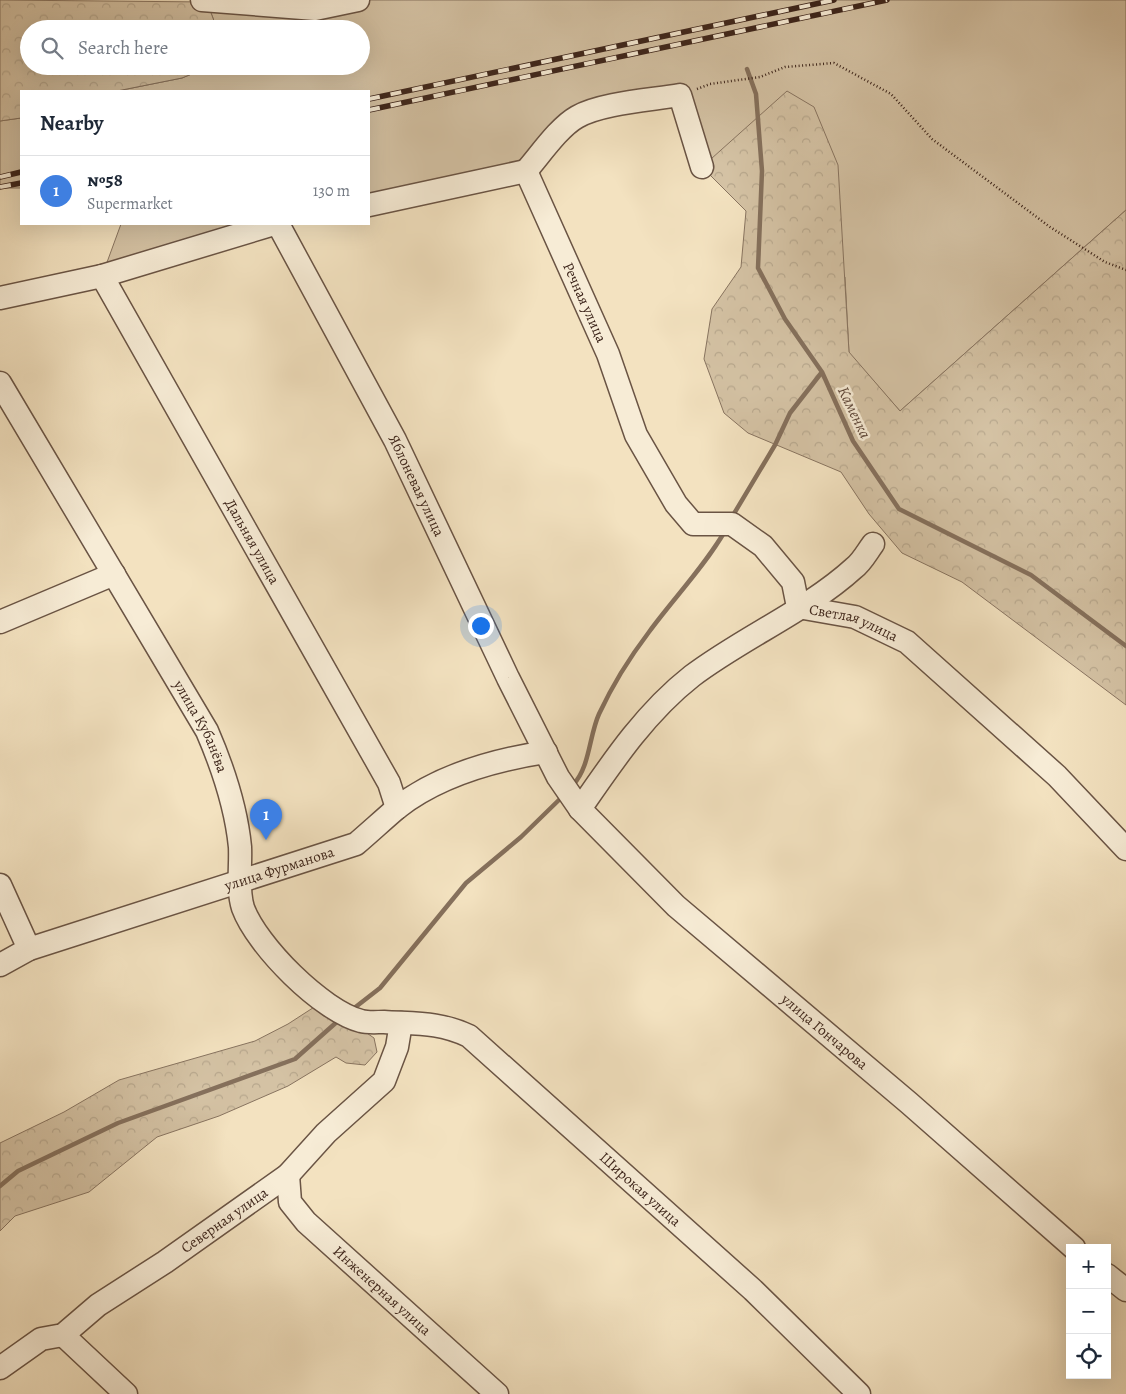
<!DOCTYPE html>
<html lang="en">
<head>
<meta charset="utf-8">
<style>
  body { margin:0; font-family:Alegreya,serif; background:#f2f2f3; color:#1f2937 }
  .controls { position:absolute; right:15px; bottom:15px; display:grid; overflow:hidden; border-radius:0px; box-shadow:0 5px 20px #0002 }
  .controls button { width:45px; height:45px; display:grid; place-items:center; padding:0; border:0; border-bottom:1px solid #e0e1e3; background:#fff; color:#1f2937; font:25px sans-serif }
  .you { position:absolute; left:480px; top:625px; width:18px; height:18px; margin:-12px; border:4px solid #fff; border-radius:50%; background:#1a73e8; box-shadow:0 0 0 8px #1a73e833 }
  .badge { display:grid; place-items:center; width:32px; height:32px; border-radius:50%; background:#b45309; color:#fff; font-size:16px; font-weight:700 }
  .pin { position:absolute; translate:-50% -41px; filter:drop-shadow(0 1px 2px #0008) }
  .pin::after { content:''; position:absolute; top:26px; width:18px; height:15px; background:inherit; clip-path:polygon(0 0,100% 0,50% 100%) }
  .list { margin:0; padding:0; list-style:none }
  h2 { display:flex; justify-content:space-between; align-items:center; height:65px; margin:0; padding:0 20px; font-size:21px }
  h2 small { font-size:16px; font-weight:400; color:#747a83 }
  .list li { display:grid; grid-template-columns:32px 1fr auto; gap:15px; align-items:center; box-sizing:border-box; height:70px; padding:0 20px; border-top:1px solid #e0e1e3 }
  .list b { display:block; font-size:19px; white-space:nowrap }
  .list p { margin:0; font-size:16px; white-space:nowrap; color:#747a83 }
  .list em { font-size:16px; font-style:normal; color:#747a83 }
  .icon { flex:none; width:28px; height:28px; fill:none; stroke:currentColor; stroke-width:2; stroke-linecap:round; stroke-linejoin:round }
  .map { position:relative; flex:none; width:1126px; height:1394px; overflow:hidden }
  .search { position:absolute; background:#fff; box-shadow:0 5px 20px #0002; left:20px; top:20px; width:350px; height:55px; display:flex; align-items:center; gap:12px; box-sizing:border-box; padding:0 18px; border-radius:28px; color:#747a83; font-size:19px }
  .panel { position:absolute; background:#fff; box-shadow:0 5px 20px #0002; left:20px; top:90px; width:350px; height:135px; border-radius:0px }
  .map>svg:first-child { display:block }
  .grass { fill:#d4c2a4; stroke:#887460 }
  .forest { fill:url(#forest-crowns); stroke:#887460 }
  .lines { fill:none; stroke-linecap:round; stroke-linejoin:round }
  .stream { stroke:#85705c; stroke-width:4.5 }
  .minor-casing { stroke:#6a5444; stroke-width:25 }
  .path { stroke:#3d251b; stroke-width:2.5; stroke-dasharray:1 2.5; stroke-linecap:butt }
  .minor { stroke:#f7ecd6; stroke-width:22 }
  .rail-casing { stroke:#3d251b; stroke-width:5.5 }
  .rail { stroke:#f7ecd6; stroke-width:4; stroke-dasharray:11; stroke-linecap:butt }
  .labels { text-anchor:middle; stroke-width:5; stroke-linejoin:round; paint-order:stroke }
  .street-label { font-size:15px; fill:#3d251b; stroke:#f7ecd6 }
  .water-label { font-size:16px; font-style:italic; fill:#614a3c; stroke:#f7ecd6 }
</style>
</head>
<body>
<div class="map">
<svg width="1126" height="1394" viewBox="0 0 1126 1394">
  <defs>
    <pattern id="forest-crowns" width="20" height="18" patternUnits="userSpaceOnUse" patternTransform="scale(1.25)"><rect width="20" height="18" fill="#d4c2a4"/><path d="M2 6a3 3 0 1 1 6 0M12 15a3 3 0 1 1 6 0" fill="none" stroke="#b7a78d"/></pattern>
  </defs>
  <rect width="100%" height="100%" fill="#f3e2c0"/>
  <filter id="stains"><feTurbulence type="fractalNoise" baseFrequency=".004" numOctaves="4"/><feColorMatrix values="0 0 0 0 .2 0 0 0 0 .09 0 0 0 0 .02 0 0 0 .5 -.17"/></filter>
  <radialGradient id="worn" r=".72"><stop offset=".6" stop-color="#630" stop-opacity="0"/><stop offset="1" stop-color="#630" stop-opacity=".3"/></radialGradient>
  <!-- grass -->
  <path class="grass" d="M 358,0 L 1126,0 L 1126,210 L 900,411 L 849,353 L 845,277 L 702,167 L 680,95 L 577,117 L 526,171 L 369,205 L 369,91 L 117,91 L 182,78 L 211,66 L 361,66 L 361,29 L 217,29 L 207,2 Z
    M 21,118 L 21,188 L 0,188 L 0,121 Z
    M 121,224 L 274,224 L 102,276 Z"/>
  <!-- forest -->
  <path class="forest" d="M 0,0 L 207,2 L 217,29 L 29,29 L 29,66 L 211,66 L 182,78 L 117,91 L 21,91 L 21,118 L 0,121 Z
    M 787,91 L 814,107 L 838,165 L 849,352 L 900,411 L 1126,210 L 1126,705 L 962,582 L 902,553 L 869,514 L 841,472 L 748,433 L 724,413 L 704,359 L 712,309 L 741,267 L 746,211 L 702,167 Z
    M 322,1002 L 374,1038 L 377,1052 L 365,1065 L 346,1063 L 336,1057 L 288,1086 L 219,1116 L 157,1137 L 89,1192 L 15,1216 L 0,1231 L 0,1143 L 64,1112 L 119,1080 L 255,1041 L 288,1024 Z"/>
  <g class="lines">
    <!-- stream -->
    <path class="stream" d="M 747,69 L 756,94 L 762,171 L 758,268 L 785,319 L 822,372 L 853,441 L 899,509 L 1031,575 L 1126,646
      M 732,517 L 775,445 L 790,413 L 822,372
      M 573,785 C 590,767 589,736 599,714 C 612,686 630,657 649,632 C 674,598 704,567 725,531
      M 353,1009 L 380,988 L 466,883 L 521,837 L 562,797
      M 0,1186 L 18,1171 L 118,1123 L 295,1059 L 339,1020"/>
    <!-- minor casing -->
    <g class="minor-casing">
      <g id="minor">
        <path d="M 202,0 L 315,9 L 358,0"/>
        <path id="s1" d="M 526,171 L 608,354 L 636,435 L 676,504 L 693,524 L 732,524 L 763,546 L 793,582 L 798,607"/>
        <path d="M 526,171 C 540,155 559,127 577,117 C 601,103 652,100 680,95 L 702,167"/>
        <path d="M 369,205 L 526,171"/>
        <path id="s2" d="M 278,224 L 395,440 L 508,678 L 558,777 L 580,809 L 676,906 L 909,1103 L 1074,1248"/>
        <path id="s3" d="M 102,276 L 389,783 L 397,808"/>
        <path d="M 0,298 L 102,276 L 274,224"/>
        <path id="s4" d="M 0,383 L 207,731 C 223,768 236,806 240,847 C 241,867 237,889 243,908 C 257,946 322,1011 361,1021 C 368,1023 377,1022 384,1022 C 417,1024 439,1022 469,1036 L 753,1290 L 859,1394"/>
        <path id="s5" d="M 798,607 L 855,617 L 907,642 L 1057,776 L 1126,849"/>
        <path d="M 0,622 L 114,574"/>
        <path d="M 580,809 C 613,761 646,712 692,676 C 742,638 808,610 854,568 C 862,562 867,552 873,544"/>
        <path d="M 0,885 L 29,949"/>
        <path id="s6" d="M 0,965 L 29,949 L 356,844 C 370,832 383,820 397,808 C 439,775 494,760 546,752"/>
        <path id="s7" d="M 288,1175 L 290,1202 L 306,1222 L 497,1394"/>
        <path d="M 1107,1275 L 1126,1290"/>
        <path d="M 63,1335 L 126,1394"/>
        <path id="s8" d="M 0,1368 L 41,1339 L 63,1335 L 98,1305 L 165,1262 L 288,1175 L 326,1133 L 384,1081 L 397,1047 L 401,1023"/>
      </g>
    </g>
    <!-- path -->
    <path class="path" d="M 697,89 L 710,84 L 760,77 L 785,67 L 834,63 L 891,94 L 932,139 L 1050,227 L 1105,262 L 1126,270"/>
    <!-- minor -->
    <use href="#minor" class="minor"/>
    <!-- rail casing -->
    <g class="rail-casing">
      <path id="rail" d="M 369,99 L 834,0
        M 369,110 L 887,0
        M 0,177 L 21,172
        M 0,187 L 21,183"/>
    </g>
    <!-- rail -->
    <use href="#rail" class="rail"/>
  </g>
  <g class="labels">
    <!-- street labels -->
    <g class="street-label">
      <text dy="5" stroke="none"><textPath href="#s1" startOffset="144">Речная улица</textPath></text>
      <text dy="5" stroke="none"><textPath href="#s2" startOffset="296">Яблоневая улица</textPath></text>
      <text dy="5" stroke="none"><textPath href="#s3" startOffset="305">Дальняя улица</textPath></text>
      <text dy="5" stroke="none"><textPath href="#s5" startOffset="58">Светлая улица</textPath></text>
      <text dy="5" stroke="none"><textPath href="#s4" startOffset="398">улица Кубанёва</textPath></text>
      <text dy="5" stroke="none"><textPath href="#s6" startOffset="296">улица Фурманова</textPath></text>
      <text dy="5" stroke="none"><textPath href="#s2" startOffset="990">улица Гончарова</textPath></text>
      <text dy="5" stroke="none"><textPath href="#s4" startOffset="1094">Широкая улица</textPath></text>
      <text dy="5" stroke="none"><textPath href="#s8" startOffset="271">Северная улица</textPath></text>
      <text dy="5" stroke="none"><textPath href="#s7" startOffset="155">Инженерная улица</textPath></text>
    </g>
    <!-- water labels -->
    <g class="water-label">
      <text transform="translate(855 412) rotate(64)" y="6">Каменка</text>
    </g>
  </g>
  <rect width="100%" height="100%" filter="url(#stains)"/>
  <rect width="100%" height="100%" fill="url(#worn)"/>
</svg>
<div class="controls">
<button>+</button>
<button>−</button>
<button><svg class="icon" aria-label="locate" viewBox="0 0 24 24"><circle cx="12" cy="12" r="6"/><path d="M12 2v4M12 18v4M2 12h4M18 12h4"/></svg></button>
</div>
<div class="you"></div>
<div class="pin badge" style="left:266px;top:840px;background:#3f7fe0">1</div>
<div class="search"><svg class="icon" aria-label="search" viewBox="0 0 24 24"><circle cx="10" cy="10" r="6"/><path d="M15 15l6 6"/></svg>Search here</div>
<section class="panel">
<h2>Nearby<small></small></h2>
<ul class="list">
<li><span class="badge" style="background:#3f7fe0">1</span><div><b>№58</b><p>Supermarket</p></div><em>130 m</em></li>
</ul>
</section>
</div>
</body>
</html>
